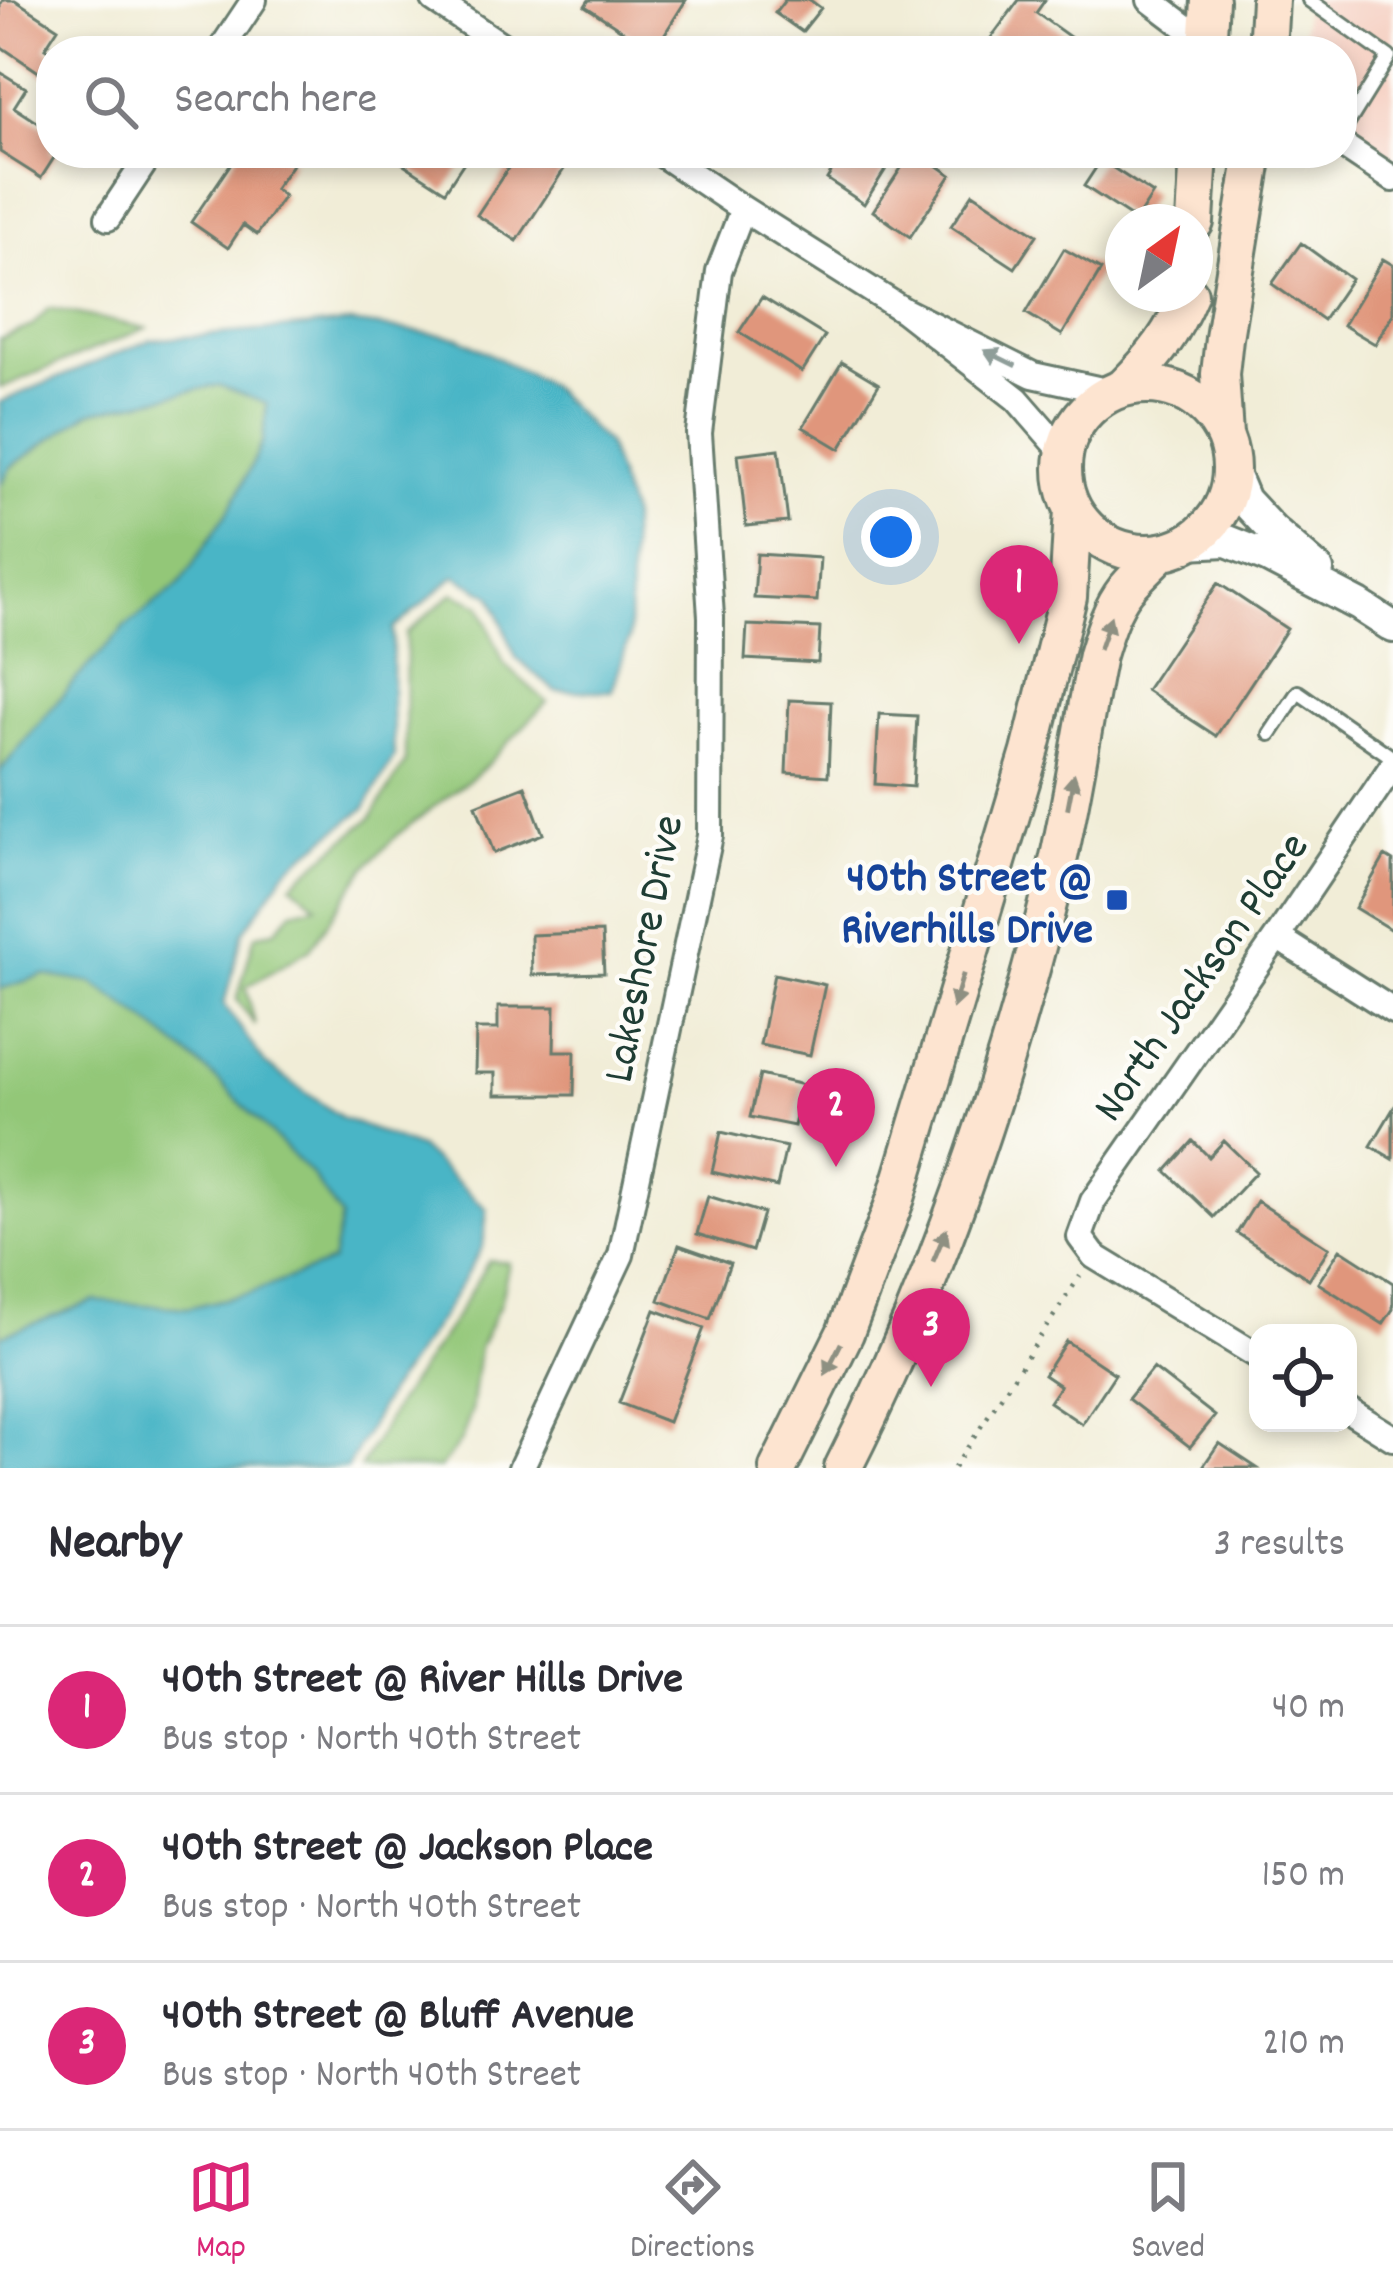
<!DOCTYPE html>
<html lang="en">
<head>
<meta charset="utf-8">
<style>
  body { margin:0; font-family:Dekko,sans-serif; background:#f7f7f7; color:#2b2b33 }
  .controls { position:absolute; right:36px; bottom:36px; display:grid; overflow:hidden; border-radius:24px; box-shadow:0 6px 18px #0003 }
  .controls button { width:108px; height:108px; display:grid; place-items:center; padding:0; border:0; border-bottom:3px solid #e1e1e2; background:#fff; color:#2b2b33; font:60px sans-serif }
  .compass { position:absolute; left:1105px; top:204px; width:108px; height:108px; border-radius:50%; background:#fff; box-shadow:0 6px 18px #0003; rotate:33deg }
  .you { position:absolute; left:891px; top:537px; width:42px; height:42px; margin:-30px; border:9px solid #fff; border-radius:50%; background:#1a73e8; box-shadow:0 0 0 18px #1a73e833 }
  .badge { display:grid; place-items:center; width:78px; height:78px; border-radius:50%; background:#db2777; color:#fff; font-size:39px; font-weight:700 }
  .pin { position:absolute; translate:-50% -99px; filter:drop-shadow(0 3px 6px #0008) }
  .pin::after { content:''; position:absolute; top:63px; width:42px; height:36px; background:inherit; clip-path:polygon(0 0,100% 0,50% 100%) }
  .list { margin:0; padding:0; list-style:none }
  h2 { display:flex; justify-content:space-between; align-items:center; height:156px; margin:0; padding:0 48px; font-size:51px }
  h2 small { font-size:39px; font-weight:400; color:#7c7c81 }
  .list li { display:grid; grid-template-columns:78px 1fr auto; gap:36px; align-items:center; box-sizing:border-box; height:168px; padding:0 48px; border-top:3px solid #e1e1e2 }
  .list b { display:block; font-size:45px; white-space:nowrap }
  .list p { margin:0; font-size:39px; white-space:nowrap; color:#7c7c81 }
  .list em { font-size:39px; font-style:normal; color:#7c7c81 }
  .icon { flex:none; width:66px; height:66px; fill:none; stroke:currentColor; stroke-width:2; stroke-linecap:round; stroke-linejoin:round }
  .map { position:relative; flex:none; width:1393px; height:1468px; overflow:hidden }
  .search { position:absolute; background:#fff; box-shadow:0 6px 18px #0003; left:36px; right:36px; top:36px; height:132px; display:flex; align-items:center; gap:30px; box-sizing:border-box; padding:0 42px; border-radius:48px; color:#7c7c81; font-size:45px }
  .sheet { height:660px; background:#fff }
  nav { display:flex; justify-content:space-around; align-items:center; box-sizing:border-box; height:168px; border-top:3px solid #e1e1e2; background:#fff; font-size:33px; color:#7c7c81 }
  nav a { display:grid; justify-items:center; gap:6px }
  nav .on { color:#db2777 }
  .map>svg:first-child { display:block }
  .built { fill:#f6d2c5 }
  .green { fill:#93c778; stroke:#598256; stroke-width:3 }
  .water { fill:#49b5c6; stroke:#34797d; stroke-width:3 }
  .building { fill:#e0967b }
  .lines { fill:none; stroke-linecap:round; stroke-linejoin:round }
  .service-casing { stroke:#687b6d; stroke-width:18 }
  .minor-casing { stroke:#687b6d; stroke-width:30 }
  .tertiary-casing { stroke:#687b6d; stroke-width:36 }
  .secondary-casing { stroke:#687b6d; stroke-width:42 }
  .path { stroke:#687b6d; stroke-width:4.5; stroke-dasharray:3 9; stroke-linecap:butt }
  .service { stroke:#fff; stroke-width:12 }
  .minor { stroke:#fff; stroke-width:24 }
  .tertiary { stroke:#fff; stroke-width:30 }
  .secondary { stroke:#fde4d0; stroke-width:36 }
  .oneway { fill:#8f9e9a }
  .oneway2 { fill:#8e9082 }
  .transit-dot { fill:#1a4fb4; stroke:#fdfcf7; stroke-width:4.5 }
  .labels { text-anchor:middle; stroke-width:9; stroke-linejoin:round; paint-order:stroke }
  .transit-label { font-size:45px; font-weight:bold; fill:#164399; stroke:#fdfcf7; text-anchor:end }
  .street-label { font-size:45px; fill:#1f3d34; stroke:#fdfcf7 }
</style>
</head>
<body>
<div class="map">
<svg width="1393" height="1468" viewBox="0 0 1393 1468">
  <rect width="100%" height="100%" fill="#fdfcf7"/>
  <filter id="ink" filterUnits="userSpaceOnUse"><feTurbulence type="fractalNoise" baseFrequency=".00833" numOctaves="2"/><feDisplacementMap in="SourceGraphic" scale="24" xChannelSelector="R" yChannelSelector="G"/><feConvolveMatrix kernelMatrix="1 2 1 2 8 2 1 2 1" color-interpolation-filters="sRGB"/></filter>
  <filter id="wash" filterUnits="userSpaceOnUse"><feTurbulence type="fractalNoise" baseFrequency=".004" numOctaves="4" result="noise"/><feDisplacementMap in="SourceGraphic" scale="48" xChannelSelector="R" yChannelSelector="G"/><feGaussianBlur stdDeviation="2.7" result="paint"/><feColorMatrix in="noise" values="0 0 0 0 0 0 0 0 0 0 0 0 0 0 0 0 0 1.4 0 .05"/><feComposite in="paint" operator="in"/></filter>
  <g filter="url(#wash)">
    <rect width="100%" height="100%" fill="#f1edd7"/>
    <!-- built -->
    <path class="built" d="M 1305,0 L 1393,0 L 1393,159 L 1342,123 L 1342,51 L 1302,51 Z"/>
    <!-- green -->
    <path class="green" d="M 49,308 L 146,328 L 0,388 L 0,339 L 32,326 Z
      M 219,385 L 267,403 L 263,441 L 234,502 L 180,584 L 126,626 L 71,685 L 0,771 L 0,486 L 10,468 L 90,412 Z
      M 453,593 L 480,605 L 504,664 L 547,702 L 482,770 L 398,834 L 366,867 L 310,949 L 246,987 L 255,1025 L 237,1000 L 254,938 L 257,934 L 275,931 L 292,911 L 317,905 L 292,884 L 371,818 L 405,763 L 406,634 Z
      M 44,975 L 93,983 L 146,1020 L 218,1080 L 312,1175 L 341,1217 L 332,1262 L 251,1293 L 187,1308 L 94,1302 L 0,1336 L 0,989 Z
      M 489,1260 L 509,1263 L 500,1304 L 479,1348 L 471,1413 L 461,1441 L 440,1468 L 360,1468 L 398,1401 L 453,1321 Z"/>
    <!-- water -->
    <path class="water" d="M 350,323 L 458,337 L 548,385 L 607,444 L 631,516 L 629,639 L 612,691 L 555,691 L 516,658 L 492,596 L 455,576 L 393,629 L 392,698 L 394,757 L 365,808 L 288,868 L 243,933 L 224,1004 L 265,1064 L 342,1118 L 419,1148 L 487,1209 L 483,1246 L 443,1314 L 387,1394 L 347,1468 L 0,1468 L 0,1336 L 94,1301 L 187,1308 L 251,1293 L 332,1262 L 341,1217 L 312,1175 L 218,1080 L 146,1020 L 93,983 L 44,975 L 0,989 L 0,771 L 71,685 L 126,626 L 180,584 L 234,502 L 263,441 L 267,404 L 219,385 L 90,412 L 10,467 L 0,486 L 0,402 L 150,340 Z"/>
    <g id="blocks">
      <!-- building -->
      <path class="building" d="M 3,0 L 15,0 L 58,28 L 45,48 L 51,52 L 49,79 L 0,46 L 0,5 Z
        M 589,0 L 686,0 L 654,51 L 585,6 Z
        M 785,0 L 810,0 L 821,8 L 802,32 L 775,13 Z
        M 1019,0 L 1045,0 L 1036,13 L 1070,37 L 1060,51 L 1008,51 L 991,38 Z
        M 0,72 L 26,88 L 14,107 L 51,131 L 51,153 L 57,153 L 41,178 L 0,152 Z
        M 238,153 L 279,153 L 293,163 L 275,189 L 284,196 L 257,235 L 243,225 L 228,248 L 191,222 Z
        M 408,153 L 470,153 L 445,191 L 402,163 Z
        M 518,153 L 539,153 L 564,169 L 517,241 L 477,215 Z
        M 843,153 L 896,153 L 864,204 L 827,179 Z
        M 911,153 L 920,153 L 951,175 L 910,237 L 873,211 Z
        M 1101,160 L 1153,194 L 1136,220 L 1084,186 Z
        M 973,193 L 1037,235 L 1015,268 L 951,226 Z
        M 1301,243 L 1351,279 L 1323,320 L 1272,284 Z
        M 1064,249 L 1101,270 L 1062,335 L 1026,313 Z
        M 1383,259 L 1393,265 L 1393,314 L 1375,344 L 1343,325 Z
        M 762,297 L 825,336 L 802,372 L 739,332 Z
        M 842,362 L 879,384 L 840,449 L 803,427 Z
        M 779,449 L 788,522 L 746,526 L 738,454 Z
        M 757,554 L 820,558 L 817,601 L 754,598 Z
        M 1218,583 L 1287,629 L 1216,736 L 1146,690 Z
        M 747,625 L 820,628 L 818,663 L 745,659 Z
        M 789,700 L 831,702 L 828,776 L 786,773 Z
        M 879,714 L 917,716 L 913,787 L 875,784 Z
        M 525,786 L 543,834 L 494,853 L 476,805 Z
        M 1385,856 L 1393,861 L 1393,931 L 1355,908 Z
        M 602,932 L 604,973 L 532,975 L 531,935 Z
        M 774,974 L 825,985 L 810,1055 L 760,1045 Z
        M 498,1007 L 555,1007 L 554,1051 L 575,1051 L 574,1095 L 495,1095 L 495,1073 L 475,1073 L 476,1029 L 498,1029 Z
        M 760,1075 L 803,1085 L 794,1126 L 750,1117 Z
        M 1393,1109 L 1393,1159 L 1371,1146 Z
        M 721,1132 L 786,1147 L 777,1187 L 712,1172 Z
        M 1193,1141 L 1209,1157 L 1224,1141 L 1256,1172 L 1214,1217 L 1166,1171 Z
        M 708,1196 L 763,1213 L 752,1251 L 697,1234 Z
        M 1257,1201 L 1329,1248 L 1309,1279 L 1237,1233 Z
        M 679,1245 L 730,1263 L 710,1319 L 659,1300 Z
        M 1340,1249 L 1393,1283 L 1393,1309 L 1383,1324 L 1318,1283 Z
        M 655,1310 L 704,1328 L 668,1422 L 619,1403 Z
        M 1066,1341 L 1115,1374 L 1082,1424 L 1049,1402 L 1060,1386 L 1044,1375 Z
        M 1153,1368 L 1215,1416 L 1190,1447 L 1128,1399 Z
        M 1219,1443 L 1257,1468 L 1202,1468 Z"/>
    </g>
  </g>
  <g filter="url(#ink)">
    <use href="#blocks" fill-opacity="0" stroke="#687b6d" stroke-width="3"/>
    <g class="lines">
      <!-- service casing -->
      <g class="service-casing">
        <path id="service" d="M 1309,0 L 1389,57 L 1342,133
          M 1270,734 L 1298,692 L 1393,758"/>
      </g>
      <!-- minor casing -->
      <g class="minor-casing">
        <path id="minor" d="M 434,0 L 510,51
          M 1150,0 L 1207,43
          M 220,51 L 254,0
          M 1342,145 L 1393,179
          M 660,153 L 743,209 L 903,310
          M 108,218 L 151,153
          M 1064,453 L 1017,399 L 903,310 L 1033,375 L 1111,392
          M 1277,937 L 1393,1011
          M 1258,1356 L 1094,1256 L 1080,1237 L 1093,1201 L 1277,937 L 1393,765
          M 1348,1410 L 1393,1438
          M 521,1468 L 621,1255 L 710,836 L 711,617 L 699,433 L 719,271 L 743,209"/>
      </g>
      <!-- tertiary casing -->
      <g class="tertiary-casing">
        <path id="tertiary" d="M 1231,469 L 1244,500 L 1272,530 L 1318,570
          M 1187,543 L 1227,541 L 1267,557 L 1359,605 L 1393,627"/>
      </g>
      <!-- secondary casing -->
      <g class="secondary-casing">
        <path id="secondary" d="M 1207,51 L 1210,0
          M 1267,51 L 1270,0
          M 1195,222 L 1199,153
          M1063 469a84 84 0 1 1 168 0a84 84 0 1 1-168 0Z
          M 1124,387 C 1155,356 1172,335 1189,294
          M 1224,435 L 1220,374 L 1224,338 L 1254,153
          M 778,1468 L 845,1333 L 896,1198 L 1030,752 L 1068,597 L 1073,509
          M 843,1468 C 935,1287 1001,1093 1050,896 C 1070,817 1081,735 1097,655 C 1104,632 1111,608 1126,589 C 1137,576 1150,564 1162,552"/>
      </g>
      <!-- path -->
      <path class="path" d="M 954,1468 L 1080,1276"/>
      <!-- service -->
      <use href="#service" class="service"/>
      <!-- minor -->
      <use href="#minor" class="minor"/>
      <!-- tertiary -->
      <use href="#tertiary" class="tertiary"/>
      <!-- secondary -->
      <use href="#secondary" class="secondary"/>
    </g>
    <!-- one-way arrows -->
    <defs><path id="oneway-solid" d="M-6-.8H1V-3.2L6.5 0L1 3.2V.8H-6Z" transform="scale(3)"/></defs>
    <use class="oneway" href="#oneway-solid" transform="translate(1000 358) rotate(-154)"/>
    <g class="oneway2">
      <use href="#oneway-solid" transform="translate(1105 633) rotate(-71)"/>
      <use href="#oneway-solid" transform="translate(1071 791) rotate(-79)"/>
      <use href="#oneway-solid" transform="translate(958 991) rotate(107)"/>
      <use href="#oneway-solid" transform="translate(940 1245) rotate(-67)"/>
      <use href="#oneway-solid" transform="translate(833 1359) rotate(117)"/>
    </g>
  </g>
  <!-- markers -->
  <rect class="transit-dot" x="1105" y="888" width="24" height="24" rx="6"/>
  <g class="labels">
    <!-- transit labels -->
    <g class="transit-label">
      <text x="1093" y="890">40th Street @<tspan x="1093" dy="52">Riverhills Drive</tspan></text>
    </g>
    <!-- street labels -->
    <g class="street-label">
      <text transform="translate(640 948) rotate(-79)" y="16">Lakeshore Drive</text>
      <text transform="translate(1198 975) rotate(-55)" y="16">North Jackson Place</text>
    </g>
  </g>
</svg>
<div class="controls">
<button><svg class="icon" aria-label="locate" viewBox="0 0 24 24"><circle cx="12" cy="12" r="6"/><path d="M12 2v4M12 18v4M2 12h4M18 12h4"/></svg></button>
</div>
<svg class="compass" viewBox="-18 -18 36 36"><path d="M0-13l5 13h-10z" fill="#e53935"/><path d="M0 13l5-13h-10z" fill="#7c7c81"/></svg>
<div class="you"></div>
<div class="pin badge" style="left:1019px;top:644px">1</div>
<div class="pin badge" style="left:836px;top:1167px">2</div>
<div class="pin badge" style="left:931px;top:1387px">3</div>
<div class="search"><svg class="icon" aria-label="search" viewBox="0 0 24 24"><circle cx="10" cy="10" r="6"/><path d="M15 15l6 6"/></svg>Search here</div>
</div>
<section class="sheet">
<h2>Nearby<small>3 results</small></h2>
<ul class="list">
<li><span class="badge">1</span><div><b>40th Street @ River Hills Drive</b><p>Bus stop · North 40th Street</p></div><em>40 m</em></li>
<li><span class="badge">2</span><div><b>40th Street @ Jackson Place</b><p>Bus stop · North 40th Street</p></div><em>150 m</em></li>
<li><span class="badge">3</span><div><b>40th Street @ Bluff Avenue</b><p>Bus stop · North 40th Street</p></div><em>210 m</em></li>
</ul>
</section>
<nav>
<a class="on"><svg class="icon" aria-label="map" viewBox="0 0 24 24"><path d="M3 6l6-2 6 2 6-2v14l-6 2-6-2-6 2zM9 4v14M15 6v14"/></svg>Map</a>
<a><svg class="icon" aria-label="directions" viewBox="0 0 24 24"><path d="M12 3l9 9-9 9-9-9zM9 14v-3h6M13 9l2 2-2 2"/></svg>Directions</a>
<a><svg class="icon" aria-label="saved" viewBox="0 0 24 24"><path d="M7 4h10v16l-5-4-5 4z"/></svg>Saved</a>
</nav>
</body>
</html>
